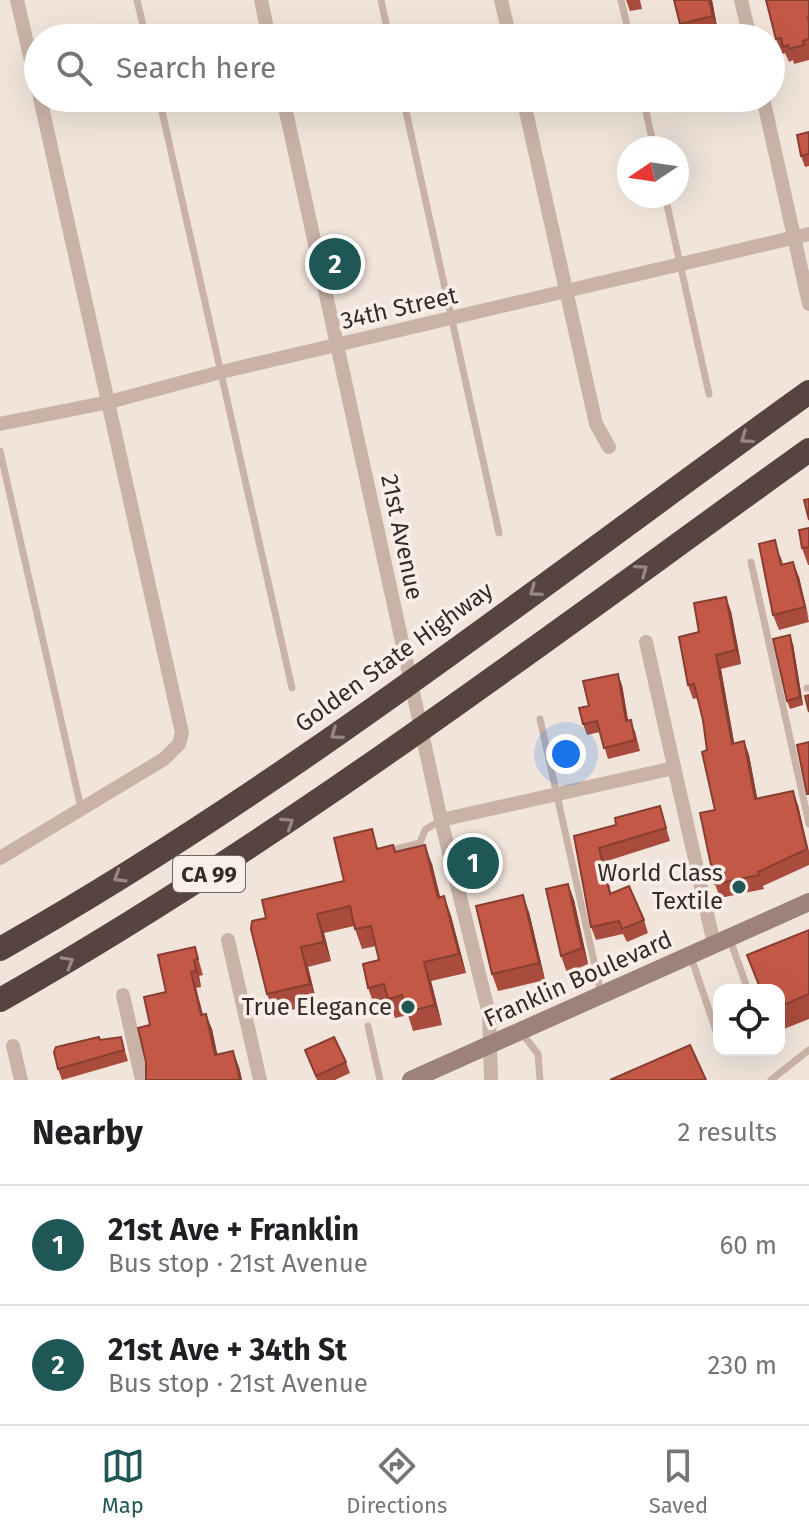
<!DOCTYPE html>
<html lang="en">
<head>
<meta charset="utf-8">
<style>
  body { margin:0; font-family:"Fira Sans",sans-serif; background:#f6f6f6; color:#202124 }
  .controls { position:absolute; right:24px; bottom:24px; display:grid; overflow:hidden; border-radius:16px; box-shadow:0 8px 32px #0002 }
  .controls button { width:72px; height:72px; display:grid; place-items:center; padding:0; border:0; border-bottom:2px solid #e0e0e0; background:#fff; color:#202124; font:40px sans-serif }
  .compass { position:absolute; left:617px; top:136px; width:72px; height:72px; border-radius:50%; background:#fff; box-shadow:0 8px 32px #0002; rotate:257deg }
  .you { position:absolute; left:566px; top:754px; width:28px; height:28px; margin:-20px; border:6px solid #fff; border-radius:50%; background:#1a73e8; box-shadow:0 0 0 12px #1a73e833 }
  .badge { display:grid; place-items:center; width:52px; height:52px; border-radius:50%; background:#1e5755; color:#fff; font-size:26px; font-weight:700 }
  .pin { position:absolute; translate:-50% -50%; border:4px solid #fff; box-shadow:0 2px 8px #0006 }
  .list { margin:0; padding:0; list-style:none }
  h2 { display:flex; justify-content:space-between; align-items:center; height:104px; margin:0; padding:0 32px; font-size:34px }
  h2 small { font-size:26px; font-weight:400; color:#757577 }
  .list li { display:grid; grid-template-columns:52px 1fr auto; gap:24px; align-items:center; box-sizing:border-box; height:120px; padding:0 32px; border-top:2px solid #e0e0e0 }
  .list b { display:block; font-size:30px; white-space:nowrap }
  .list p { margin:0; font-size:26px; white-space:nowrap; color:#757577 }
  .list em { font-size:26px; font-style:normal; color:#757577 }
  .icon { flex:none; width:44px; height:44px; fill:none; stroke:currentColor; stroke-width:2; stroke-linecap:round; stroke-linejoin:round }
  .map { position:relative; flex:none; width:809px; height:1080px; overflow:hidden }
  .search { position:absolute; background:#fff; box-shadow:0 8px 32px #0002; left:24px; right:24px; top:24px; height:88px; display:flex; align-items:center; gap:20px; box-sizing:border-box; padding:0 28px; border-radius:44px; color:#757577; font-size:30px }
  .sheet { height:344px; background:#fff }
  nav { display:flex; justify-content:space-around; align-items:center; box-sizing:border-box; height:112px; border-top:2px solid #e0e0e0; background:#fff; font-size:22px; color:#757577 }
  nav a { display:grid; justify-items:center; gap:4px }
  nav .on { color:#1e5755 }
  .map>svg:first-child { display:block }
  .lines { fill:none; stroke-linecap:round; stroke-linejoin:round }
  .lane { stroke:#c9b3a7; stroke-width:7 }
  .street { stroke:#c9b3a7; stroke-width:14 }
  .secondary { stroke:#9d8279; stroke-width:18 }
  .highway { stroke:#57443f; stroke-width:24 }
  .wall { fill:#a94c3d }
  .shaded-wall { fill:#893e32 }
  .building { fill:#c45847; stroke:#893e32; stroke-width:2 }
  .oneway { stroke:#988883 }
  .poi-dot { fill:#1e5755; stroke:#f9efe8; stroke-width:3 }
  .labels { text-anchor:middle; stroke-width:7; stroke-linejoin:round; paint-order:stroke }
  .shield { fill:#f9efe8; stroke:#706662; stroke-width:2 }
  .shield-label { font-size:22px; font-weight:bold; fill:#362b28 }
  .street-label { font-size:24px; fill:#362b28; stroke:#f9efe8 }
  .poi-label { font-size:24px; fill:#362b28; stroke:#f9efe8; text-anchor:end }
</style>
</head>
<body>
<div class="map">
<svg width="809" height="1080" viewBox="0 0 809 1080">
  <rect width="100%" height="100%" fill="#f1e5db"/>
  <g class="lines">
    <!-- lane -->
    <path class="lane" d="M 137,0 L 146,38
      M 381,0 L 389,38
      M 621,0 L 630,38
      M 159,98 L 292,688
      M 403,98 L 499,533
      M 643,98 L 654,148
      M 665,196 L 709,394
      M 0,451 L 81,808
      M 751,562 L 809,824
      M 807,688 L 809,688
      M 540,719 L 601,993
      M 388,851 L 420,843 L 425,830 L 441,820
      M 730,940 L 748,990
      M 691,957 L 716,1031
      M 368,1026 L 380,1080
      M 521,1032 L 538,1054 L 540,1080
      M 771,1080 L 809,1050"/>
    <!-- street -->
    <path class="street" d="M 17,0 L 38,91
      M 261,0 L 269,38
      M 501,0 L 510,38
      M 741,0 L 750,38
      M 283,98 L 441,820 L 489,1014 L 491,1080
      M 523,98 L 596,424 L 609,447
      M 763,98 L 809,304
      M 0,424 L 109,402 L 221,372 L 809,234
      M 646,642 L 714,944
      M 441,820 L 674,768
      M 0,858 L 164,759 L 179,744 L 182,733 L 40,98
      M 228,940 L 260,1080
      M 123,995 L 142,1080
      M 13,1046 L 21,1080"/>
    <!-- secondary -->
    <path class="secondary" d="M 411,1080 L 809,902"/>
    <!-- highway -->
    <path class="highway" d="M 0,949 C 285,788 543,583 809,392
      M 0,1000 C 284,839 544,640 809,450"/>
  </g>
  <!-- wall -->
  <path class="wall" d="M 626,0 L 640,0 L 642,9 L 630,11 Z
    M 674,0 L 712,0 L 718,32 L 691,38 L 685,38 L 680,24 Z
    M 809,0 L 809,60 L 794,64 L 793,60 L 789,62 L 785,53 L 782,54 L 776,39 Z
    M 809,132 L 809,166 L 805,167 L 801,156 Z
    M 809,528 L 809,565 L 808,565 L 802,548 Z
    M 780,555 L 783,564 L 799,577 L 809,622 L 779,630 L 773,615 Z
    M 731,611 L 741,664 L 721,669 L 734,744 L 744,741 L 749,755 L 757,798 L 798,805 L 809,851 L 809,865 L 763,886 L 764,889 L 720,898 L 715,884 L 715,810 L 703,720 L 697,698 L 693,699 L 688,685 L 699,632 Z
    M 793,644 L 803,705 L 790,709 L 787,701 Z
    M 622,685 L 628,720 L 635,731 L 640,751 L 608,759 L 600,732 L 587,735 L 583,724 L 589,706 Z
    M 660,806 L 670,841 L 604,862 L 611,894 L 644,920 L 648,933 L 627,942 L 623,934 L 596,940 L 591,927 L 574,836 L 616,825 Z
    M 379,849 L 396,852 L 432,864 L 440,897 L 444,896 L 451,916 L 466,973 L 431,981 L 442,1025 L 413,1031 L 408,1015 L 395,1018 L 390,1004 L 375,1007 L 368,988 L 379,960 L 376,946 L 362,949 L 354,926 L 324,933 L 331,961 L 308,967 L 317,1004 L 274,1014 L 267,994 L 266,918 L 344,881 Z
    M 568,884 L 574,900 L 588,964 L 567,973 L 561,956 Z
    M 529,912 L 545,980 L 498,991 L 492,974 Z
    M 809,930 L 809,1019 L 779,1031 L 779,990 L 760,990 L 747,955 Z
    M 195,947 L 203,975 L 199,976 L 201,987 L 196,988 L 203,1014 L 212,1029 L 217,1055 L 239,1067 L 242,1080 L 146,1080 L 150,1025 L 166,992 Z
    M 121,1037 L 128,1061 L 62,1080 L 58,1069 L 100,1040 Z
    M 305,1050 L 346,1062 L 350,1073 L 335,1080 L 317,1080 Z"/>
  <!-- shaded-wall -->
  <path class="shaded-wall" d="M 709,0 L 712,0 L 718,32 L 713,16 Z
    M 793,562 L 799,577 L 809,619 L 805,607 Z
    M 726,597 L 731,611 L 741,664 L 736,650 Z
    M 790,635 L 793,644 L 803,705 L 800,697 Z
    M 716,655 L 721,669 L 737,758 L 732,744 Z
    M 618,674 L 622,685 L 630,732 L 626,721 Z
    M 744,741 L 749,755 L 760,813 L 755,799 Z
    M 793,791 L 798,805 L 809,856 L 807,849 Z
    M 425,845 L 432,864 L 445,917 L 438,898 Z
    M 599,848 L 604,862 L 614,907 L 610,894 Z
    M 568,884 L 574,900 L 588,964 L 582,948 Z
    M 523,895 L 529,912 L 545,980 L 539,963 Z
    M 444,896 L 451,916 L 466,973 L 459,954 Z
    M 317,914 L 324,933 L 331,961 L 324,942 Z
    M 301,947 L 308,967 L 317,1004 L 310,984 Z
    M 194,960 L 199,976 L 201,987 L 196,971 Z
    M 424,962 L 431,981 L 442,1025 L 435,1005 Z
    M 191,972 L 196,988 L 206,1030 L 201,1015 Z
    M 206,1014 L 212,1029 L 221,1071 L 215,1055 Z
    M 233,1051 L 239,1067 L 242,1080 L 240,1080 Z"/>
  <!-- building -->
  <path class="building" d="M 674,0 L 709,0 L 713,16 L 680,24 Z
    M 766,0 L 809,0 L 809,16 L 808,17 L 809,23 L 809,39 L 803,41 L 804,45 L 789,49 L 788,45 L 783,47 L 781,38 L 776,39 Z
    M 809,132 L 809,154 L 801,156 L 797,135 Z
    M 809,499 L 809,520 L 804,500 Z
    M 809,528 L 809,547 L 802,548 L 799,530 Z
    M 775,540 L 781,565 L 793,562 L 805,607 L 773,615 L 759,544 Z
    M 726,597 L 736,650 L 716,655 L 732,744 L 744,741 L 755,799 L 793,791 L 807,849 L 758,872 L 759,875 L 715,884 L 700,813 L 715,810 L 702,752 L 707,750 L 703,720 L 694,684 L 688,685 L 679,637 L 699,632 L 694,603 Z
    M 790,635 L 800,697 L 787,701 L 773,639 Z
    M 618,674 L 626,721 L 631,720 L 635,740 L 604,748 L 597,721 L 583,724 L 579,708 L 589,706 L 583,681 Z
    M 809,695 L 809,712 L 805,696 Z
    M 809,742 L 809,794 L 807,794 L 797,745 Z
    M 660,806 L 666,828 L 599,848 L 610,894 L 629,886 L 644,920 L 622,929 L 619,921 L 591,927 L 574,836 L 616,825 L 615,818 Z
    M 372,829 L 377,849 L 393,845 L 395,852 L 425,845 L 438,898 L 444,896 L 459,954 L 424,962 L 435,1005 L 406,1012 L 402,995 L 388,999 L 384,984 L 368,988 L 363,964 L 379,960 L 371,926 L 355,929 L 350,906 L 317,914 L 324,942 L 301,947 L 310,984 L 267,994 L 251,929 L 252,921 L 266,918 L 262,900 L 344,881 L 334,838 Z
    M 568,884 L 582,948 L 561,956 L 546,889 Z
    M 523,895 L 539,963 L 492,974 L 476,906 Z
    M 809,930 L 809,994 L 779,1007 L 779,990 L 761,990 L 747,955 Z
    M 195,947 L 198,959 L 194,960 L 196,971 L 191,972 L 201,1015 L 206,1014 L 215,1055 L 233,1051 L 240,1080 L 146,1080 L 146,1062 L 138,1028 L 150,1025 L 144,997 L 166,992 L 158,955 Z
    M 99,1037 L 100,1040 L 121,1037 L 124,1050 L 58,1069 L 54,1052 L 56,1047 Z
    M 334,1037 L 346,1062 L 316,1076 L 305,1050 Z
    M 690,1045 L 706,1080 L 610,1080 Z"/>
  <!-- one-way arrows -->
  <defs><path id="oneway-chevron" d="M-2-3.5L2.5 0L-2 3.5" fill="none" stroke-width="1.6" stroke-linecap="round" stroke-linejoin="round" transform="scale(2)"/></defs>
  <g class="oneway">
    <use href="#oneway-chevron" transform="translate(746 438) rotate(144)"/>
    <use href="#oneway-chevron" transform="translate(642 570) rotate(-36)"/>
    <use href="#oneway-chevron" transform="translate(535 591) rotate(144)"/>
    <use href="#oneway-chevron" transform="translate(336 734) rotate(145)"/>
    <use href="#oneway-chevron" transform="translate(288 823) rotate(-33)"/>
    <use href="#oneway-chevron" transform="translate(119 877) rotate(149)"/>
    <use href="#oneway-chevron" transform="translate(68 962) rotate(-30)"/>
  </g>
  <!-- markers -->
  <g class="poi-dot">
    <circle cx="739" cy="887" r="8"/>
    <circle cx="408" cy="1007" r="8"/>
  </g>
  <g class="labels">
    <!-- shield labels -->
    <rect class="shield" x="173" y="856" width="72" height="36" rx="6"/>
    <g class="shield-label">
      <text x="209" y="882">CA 99</text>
    </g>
    <!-- street labels -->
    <g class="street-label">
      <text transform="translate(399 308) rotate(-13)" y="8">34th Street</text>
      <text transform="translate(402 537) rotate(78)" y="8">21st Avenue</text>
      <text transform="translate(394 657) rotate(-36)" y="8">Golden State Highway</text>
      <text transform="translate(578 979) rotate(-24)" y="8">Franklin Boulevard</text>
    </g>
    <!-- poi labels -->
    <g class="poi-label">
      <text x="723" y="881">World Class<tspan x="723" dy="28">Textile</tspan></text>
      <text x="392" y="1015">True Elegance</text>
    </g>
  </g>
</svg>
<div class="controls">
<button><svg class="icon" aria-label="locate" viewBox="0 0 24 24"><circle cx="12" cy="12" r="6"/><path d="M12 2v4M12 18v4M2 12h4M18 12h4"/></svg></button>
</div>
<svg class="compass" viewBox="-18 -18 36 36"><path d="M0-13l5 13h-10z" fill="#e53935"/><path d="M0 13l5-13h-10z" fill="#757577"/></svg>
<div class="you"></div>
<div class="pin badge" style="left:473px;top:863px">1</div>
<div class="pin badge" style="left:335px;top:264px">2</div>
<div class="search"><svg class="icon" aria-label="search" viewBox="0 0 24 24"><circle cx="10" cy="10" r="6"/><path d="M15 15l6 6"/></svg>Search here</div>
</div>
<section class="sheet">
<h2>Nearby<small>2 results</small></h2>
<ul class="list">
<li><span class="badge">1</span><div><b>21st Ave + Franklin</b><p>Bus stop · 21st Avenue</p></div><em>60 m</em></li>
<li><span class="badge">2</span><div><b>21st Ave + 34th St</b><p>Bus stop · 21st Avenue</p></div><em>230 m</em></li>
</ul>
</section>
<nav>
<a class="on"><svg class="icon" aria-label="map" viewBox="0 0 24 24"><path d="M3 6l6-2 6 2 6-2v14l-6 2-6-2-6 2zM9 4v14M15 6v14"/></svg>Map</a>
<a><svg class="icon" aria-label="directions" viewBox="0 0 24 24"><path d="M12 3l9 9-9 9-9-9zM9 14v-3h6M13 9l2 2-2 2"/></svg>Directions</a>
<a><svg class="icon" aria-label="saved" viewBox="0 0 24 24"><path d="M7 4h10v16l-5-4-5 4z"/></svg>Saved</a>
</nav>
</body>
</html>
